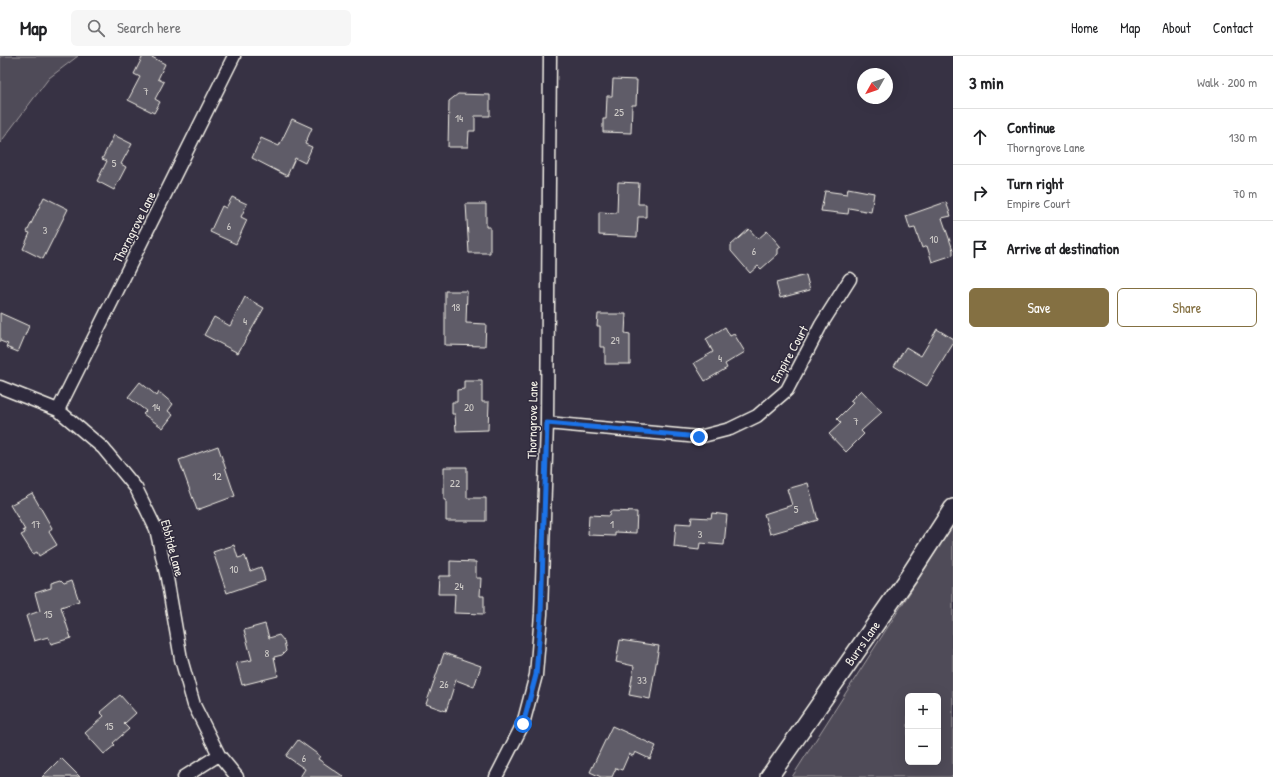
<!DOCTYPE html>
<html lang="en">
<head>
<meta charset="utf-8">
<style>
  body { margin:0; font-family:"Patrick Hand",sans-serif; background:#f6f6f6; color:#202124 }
  .controls { position:absolute; right:12px; bottom:12px; display:grid; overflow:hidden; border-radius:6px; box-shadow:0 4px 16px #0002 }
  .controls button { width:36px; height:36px; display:grid; place-items:center; padding:0; border:0; border-bottom:1px solid #e0e0e0; background:#fff; color:#202124; font:20px sans-serif }
  .compass { position:absolute; left:857px; top:12px; width:36px; height:36px; border-radius:50%; background:#fff; box-shadow:0 4px 16px #0002; rotate:230deg }
  .stop { position:absolute; width:12px; height:12px; margin:-9px; border:3px solid #1a73e8; border-radius:50%; background:#fff }
  .stop.end { background:#1a73e8; border-color:#fff; box-shadow:0 1px 4px #0008 }
  .list { margin:0; padding:0; list-style:none }
  h2 { display:flex; justify-content:space-between; align-items:center; height:52px; margin:0; padding:0 16px; font-size:17px }
  h2 small { font-size:13px; font-weight:400; color:#757577 }
  .list li { display:grid; grid-template-columns:26px 1fr auto; gap:12px; align-items:center; box-sizing:border-box; height:56px; padding:0 16px; border-top:1px solid #e0e0e0 }
  .list b { display:block; font-size:15px; white-space:nowrap }
  .list p { margin:0; font-size:13px; white-space:nowrap; color:#757577 }
  .list em { font-size:13px; font-style:normal; color:#757577 }
  .actions { display:flex; gap:8px; padding:12px 16px }
  .actions a { flex:1; padding:9px 0; border:1px solid #847042; border-radius:6px; text-align:center; font-size:14px; color:#847042 }
  .actions .main { background:#847042; color:#fff }
  .icon { flex:none; width:22px; height:22px; fill:none; stroke:currentColor; stroke-width:2; stroke-linecap:round; stroke-linejoin:round }
  .map { position:relative; flex:none; width:953px; height:721px; overflow:hidden }
  header { display:flex; align-items:center; gap:24px; box-sizing:border-box; height:56px; padding:0 20px; background:#fff; border-bottom:1px solid #e0e0e0 }
  header strong { font-size:19px }
  nav { display:flex; gap:22px; margin-inline-start:auto; font-size:14px }
  .search { width:280px; height:36px; background:#f6f6f6; display:flex; align-items:center; gap:10px; box-sizing:border-box; padding:0 14px; border-radius:6px; color:#757577; font-size:15px }
  main { display:flex }
  aside { flex:1; background:#fff }
  .map>svg:first-child { display:block }
  .green { fill:#504b59; stroke:#a29ea0; fill-rule:evenodd }
  .building { fill:#5f5c67; stroke:#f4f1e8 }
  .lines { fill:none; stroke-linecap:round; stroke-linejoin:round }
  .street-casing { stroke:#f4f1e8; stroke-width:15 }
  .secondary-casing { stroke:#f4f1e8; stroke-width:20 }
  .street { stroke:#2f2a3d; stroke-width:12 }
  .secondary { stroke:#2f2a3d; stroke-width:17 }
  .route { stroke:#1a73e8; stroke-width:5 }
  .labels { text-anchor:middle; stroke-width:3; stroke-linejoin:round; paint-order:stroke }
  .number-label { font-size:11px; fill:#cfccc8 }
  .street-label { font-size:13px; fill:#f4f1e8; stroke:#2f2a3d }
</style>
</head>
<body>
<header>
<strong>Map</strong>
<div class="search"><svg class="icon" aria-label="search" viewBox="0 0 24 24"><circle cx="10" cy="10" r="6"/><path d="M15 15l6 6"/></svg>Search here</div>
<nav><a>Home</a><a>Map</a><a>About</a><a>Contact</a></nav>
</header>
<main>
<div class="map">
<svg width="953" height="721" viewBox="0 0 953 721">
  <rect width="100%" height="100%" fill="#373244"/>
  <filter id="ink" filterUnits="userSpaceOnUse"><feTurbulence type="fractalNoise" baseFrequency=".025" numOctaves="2"/><feDisplacementMap in="SourceGraphic" scale="8" xChannelSelector="R" yChannelSelector="G"/><feConvolveMatrix kernelMatrix="1 2 1 2 8 2 1 2 1" color-interpolation-filters="sRGB"/></filter>
  <g filter="url(#ink)">
    <!-- green -->
    <path class="green" d="M 0,0 L 78,0 L 49,22 L 0,87 Z
      M 953,469 L 953,721 L 792,721 ZM 908,640 L 938,640 L 938,706 L 908,706 Z"/>
    <!-- building -->
    <path class="building" d="M 143,0 L 150,0 L 165,8 L 158,23 L 164,26 L 155,43 L 160,46 L 154,57 L 128,44 L 140,21 L 134,18 Z
      M 613,23 L 637,24 L 636,49 L 632,49 L 631,77 L 603,76 L 603,63 L 606,63 L 607,40 L 612,40 Z
      M 458,38 L 490,39 L 490,60 L 475,60 L 475,75 L 469,75 L 468,91 L 448,91 L 449,45 Z
      M 292,63 L 312,72 L 305,88 L 312,91 L 305,107 L 295,102 L 287,120 L 252,102 L 261,82 L 279,90 Z
      M 114,79 L 132,88 L 121,108 L 126,111 L 114,134 L 97,125 L 107,105 L 102,103 Z
      M 618,126 L 639,127 L 638,148 L 646,148 L 646,161 L 638,161 L 637,181 L 599,179 L 599,156 L 617,157 Z
      M 848,132 L 874,137 L 871,156 L 849,152 L 848,158 L 821,155 L 825,135 L 847,138 Z
      M 44,141 L 68,153 L 43,203 L 23,193 L 30,177 L 27,176 Z
      M 232,141 L 247,148 L 241,161 L 247,164 L 236,188 L 210,176 L 222,150 L 226,152 Z
      M 946,146 L 951,160 L 942,162 L 953,194 L 953,199 L 932,206 L 927,190 L 922,192 L 915,172 L 910,173 L 906,160 Z
      M 466,148 L 486,148 L 486,171 L 490,171 L 490,197 L 469,197 Z
      M 749,173 L 758,183 L 767,175 L 781,191 L 778,193 L 778,198 L 761,213 L 758,210 L 750,217 L 731,195 L 731,189 Z
      M 806,219 L 810,234 L 780,242 L 776,227 Z
      M 445,235 L 467,235 L 466,267 L 486,268 L 485,290 L 445,289 Z
      M 245,241 L 264,252 L 238,297 L 204,279 L 214,261 L 230,270 Z
      M 0,257 L 29,270 L 18,296 L 6,291 L 8,288 L 0,285 Z
      M 598,258 L 626,258 L 625,277 L 630,278 L 630,308 L 605,308 L 605,291 L 600,291 L 600,270 L 597,270 Z
      M 725,271 L 730,280 L 734,278 L 745,296 L 725,308 L 727,312 L 705,325 L 694,307 L 713,296 L 706,283 Z
      M 937,273 L 953,283 L 953,288 L 927,330 L 894,310 L 906,291 L 921,300 Z
      M 464,325 L 482,325 L 482,346 L 489,346 L 488,374 L 456,375 L 455,358 L 452,358 L 452,346 L 457,346 L 457,334 L 464,333 Z
      M 140,326 L 157,340 L 159,336 L 173,348 L 168,355 L 173,359 L 163,372 L 143,358 L 146,355 L 128,341 Z
      M 861,334 L 882,356 L 861,375 L 864,378 L 846,396 L 829,378 L 841,367 L 837,363 L 853,347 L 850,345 Z
      M 218,390 L 235,440 L 197,454 L 179,404 Z
      M 444,411 L 467,411 L 467,442 L 486,442 L 486,465 L 446,465 L 446,444 L 444,444 Z
      M 808,427 L 818,464 L 770,478 L 764,458 L 792,449 L 787,433 Z
      M 32,437 L 52,472 L 49,476 L 57,489 L 39,500 L 37,496 L 33,498 L 21,479 L 25,477 L 23,474 L 25,474 L 10,449 Z
      M 610,455 L 637,456 L 636,477 L 615,476 L 615,480 L 588,479 L 589,459 L 609,460 Z
      M 712,457 L 727,459 L 724,489 L 700,487 L 699,494 L 674,491 L 676,467 L 691,468 L 692,461 L 711,462 Z
      M 234,489 L 238,502 L 245,500 L 250,515 L 261,511 L 265,524 L 227,537 L 213,496 Z
      M 450,505 L 476,506 L 476,522 L 481,522 L 480,540 L 484,540 L 484,558 L 454,557 L 455,538 L 438,538 L 439,520 L 450,520 Z
      M 61,524 L 64,527 L 72,524 L 79,545 L 61,551 L 71,582 L 51,588 L 48,581 L 34,585 L 26,560 L 40,555 L 35,537 L 51,532 L 51,527 Z
      M 265,568 L 269,582 L 279,579 L 284,585 L 286,595 L 282,599 L 274,601 L 278,620 L 242,629 L 236,607 L 252,604 L 244,574 Z
      M 620,584 L 659,590 L 650,643 L 629,639 L 634,610 L 616,606 Z
      M 444,597 L 481,610 L 474,631 L 456,624 L 446,655 L 426,648 Z
      M 120,639 L 136,657 L 124,668 L 129,673 L 113,687 L 115,689 L 104,698 L 85,677 L 104,660 L 100,656 Z
      M 612,670 L 656,690 L 650,703 L 635,696 L 633,700 L 629,698 L 622,714 L 616,712 L 612,721 L 601,721 L 590,716 Z
      M 298,684 L 320,700 L 318,703 L 344,721 L 300,721 L 305,713 L 286,700 Z
      M 61,702 L 80,721 L 42,721 Z"/>
    <g class="lines">
      <!-- street casing -->
      <g class="street-casing">
        <path id="street" d="M 0,331 L 58,354 L 103,392 L 136,432 L 156,473 L 167,522 L 181,603 L 194,649 L 219,699 L 237,721
          M 58,354 L 234,0
          M 547,367 L 699,381 L 730,373 L 757,360 L 787,334 L 821,269 L 850,223
          M 184,721 L 219,699
          M 496,721 L 523,668 L 536,619 L 541,558 L 547,367 L 550,0"/>
      </g>
      <!-- secondary casing -->
      <g class="secondary-casing">
        <path id="secondary" d="M 769,721 L 909,520 L 953,452"/>
      </g>
      <!-- street -->
      <use href="#street" class="street"/>
      <!-- secondary -->
      <use href="#secondary" class="secondary"/>
    </g>
  </g>
  <g class="lines" filter="url(#ink)">
    <!-- route -->
    <path class="route" d="M 523,668 L 536,619 L 541,558 L 547,367 L 699,381"/>
  </g>
  <g class="labels">
    <!-- number labels -->
    <g class="number-label">
      <text x="146" y="39">7</text>
      <text x="619" y="60">25</text>
      <text x="459" y="66">14</text>
      <text x="114" y="111">5</text>
      <text x="229" y="174">6</text>
      <text x="45" y="178">3</text>
      <text x="934" y="187">10</text>
      <text x="754" y="199">6</text>
      <text x="456" y="255">18</text>
      <text x="245" y="269">4</text>
      <text x="615" y="288">29</text>
      <text x="720" y="306">4</text>
      <text x="156" y="355">14</text>
      <text x="469" y="355">20</text>
      <text x="856" y="369">7</text>
      <text x="217" y="424">12</text>
      <text x="455" y="431">22</text>
      <text x="796" y="457">5</text>
      <text x="36" y="472">17</text>
      <text x="612" y="472">1</text>
      <text x="700" y="482">3</text>
      <text x="234" y="517">10</text>
      <text x="459" y="534">24</text>
      <text x="48" y="562">15</text>
      <text x="267" y="601">8</text>
      <text x="642" y="628">33</text>
      <text x="444" y="632">26</text>
      <text x="109" y="674">15</text>
      <text x="304" y="706">6</text>
    </g>
    <!-- street labels -->
    <g class="street-label">
      <text transform="translate(134 171) rotate(-63)" y="5">Thorngrove Lane</text>
      <text transform="translate(789 298) rotate(-61)" y="5">Empire Court</text>
      <text transform="translate(532 364) rotate(-89)" y="5">Thorngrove Lane</text>
      <text transform="translate(173 492) rotate(75)" y="5">Ebbtide Lane</text>
      <text transform="translate(862 587) rotate(-55)" y="5">Burrs Lane</text>
    </g>
  </g>
</svg>
<div class="controls">
<button>+</button>
<button>−</button>
</div>
<svg class="compass" viewBox="-18 -18 36 36"><path d="M0-13l5 13h-10z" fill="#e53935"/><path d="M0 13l5-13h-10z" fill="#757577"/></svg>
<div class="stop" style="left:523px;top:668px"></div>
<div class="stop end" style="left:699px;top:381px"></div>
</div>
<aside>
<h2>3 min<small>Walk · 200 m</small></h2>
<ul class="list">
<li><svg class="icon" aria-label="ahead" viewBox="0 0 24 24"><path d="M12 20V5M6 11l6-6 6 6"/></svg><div><b>Continue</b><p>Thorngrove Lane</p></div><em>130 m</em></li>
<li><svg class="icon" aria-label="right" viewBox="0 0 24 24"><path d="M7 20v-9h11M14 6l5 5-5 5"/></svg><div><b>Turn right</b><p>Empire Court</p></div><em>70 m</em></li>
<li><svg class="icon" aria-label="arrive" viewBox="0 0 24 24"><path d="M6 21V4h12l-3 4 3 4H6"/></svg><div><b>Arrive at destination</b></div></li>
</ul>
<div class="actions"><a class="main">Save</a><a>Share</a></div>
</aside>
</main>
</body>
</html>
